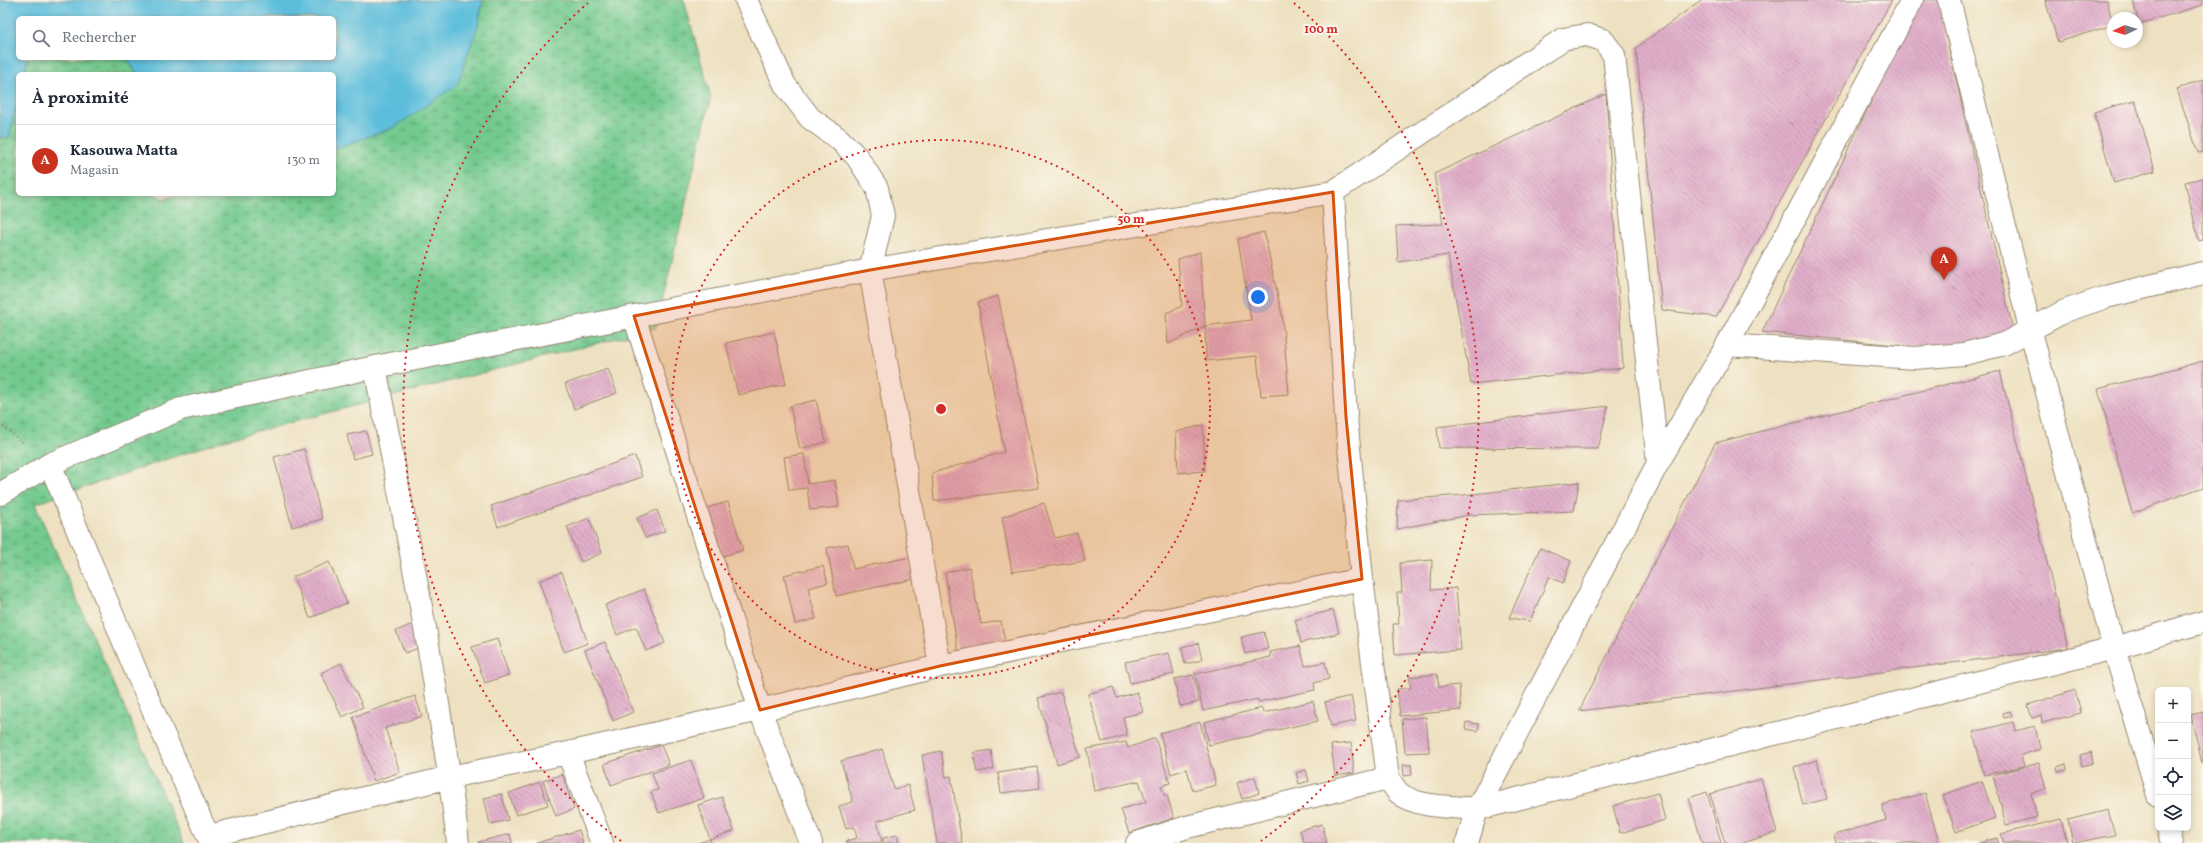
<!DOCTYPE html>
<html lang="fr">
<head>
<meta charset="utf-8">
<style>
  body { margin:0; font-family:Vollkorn,serif; background:#f2f2f3; color:#1f2937 }
  .controls { position:absolute; right:12px; bottom:12px; display:grid; overflow:hidden; border-radius:6px; box-shadow:0 2px 6px #0003 }
  .controls button { width:36px; height:36px; display:grid; place-items:center; padding:0; border:0; border-bottom:1px solid #e0e1e3; background:#fff; color:#1f2937; font:20px sans-serif }
  .compass { position:absolute; left:2107px; top:12px; width:36px; height:36px; border-radius:50%; background:#fff; box-shadow:0 2px 6px #0003; rotate:266deg }
  .you { position:absolute; left:1258px; top:297px; width:14px; height:14px; margin:-10px; border:3px solid #fff; border-radius:50%; background:#1a73e8; box-shadow:0 0 0 6px #1a73e833 }
  .badge { display:grid; place-items:center; width:26px; height:26px; border-radius:50%; background:#c8321e; color:#fff; font-size:13px; font-weight:700 }
  .pin { position:absolute; translate:-50% -33px; filter:drop-shadow(0 1px 2px #0008) }
  .pin::after { content:''; position:absolute; top:21px; width:14px; height:12px; background:inherit; clip-path:polygon(0 0,100% 0,50% 100%) }
  .list { margin:0; padding:0; list-style:none }
  h2 { display:flex; justify-content:space-between; align-items:center; height:52px; margin:0; padding:0 16px; font-size:17px }
  h2 small { font-size:13px; font-weight:400; color:#747a83 }
  .list li { display:grid; grid-template-columns:26px 1fr auto; gap:12px; align-items:center; box-sizing:border-box; height:72px; padding:0 16px; border-top:1px solid #e0e1e3 }
  .list b { display:block; font-size:15px; white-space:nowrap }
  .list p { margin:0; font-size:13px; white-space:nowrap; color:#747a83 }
  .list em { font-size:13px; font-style:normal; color:#747a83 }
  .icon { flex:none; width:22px; height:22px; fill:none; stroke:currentColor; stroke-width:2; stroke-linecap:round; stroke-linejoin:round }
  .map { position:relative; flex:none; width:2203px; height:843px; overflow:hidden }
  .search { position:absolute; background:#fff; box-shadow:0 2px 6px #0003; left:16px; top:16px; width:320px; height:44px; display:flex; align-items:center; gap:10px; box-sizing:border-box; padding:0 14px; border-radius:6px; color:#747a83; font-size:15px }
  .panel { position:absolute; background:#fff; box-shadow:0 2px 6px #0003; left:16px; top:72px; width:320px; height:124px; border-radius:6px }
  .map>svg:first-child { display:block }
  .wetland { fill:url(#wetland-marsh); stroke:#577a57 }
  .water { fill:#5dbedb; stroke:#4c747c }
  .building { fill:url(#building-back-hatch) }
  .lines { fill:none; stroke-linecap:round; stroke-linejoin:round }
  .street-casing { stroke:#948670; stroke-width:24 }
  .secondary-casing { stroke:#948670; stroke-width:24 }
  .path { stroke:#948670; stroke-width:2.5; stroke-dasharray:1 3; stroke-linecap:butt }
  .street { stroke:#fff; stroke-width:22 }
  .secondary { stroke:#fff; stroke-width:22 }
  .marked { fill:#d7540e; fill-opacity:0.2; stroke:#d7540e; stroke-width:3; stroke-linejoin:round }
  .ring { fill:none; stroke:#d62828; stroke-width:2; stroke-dasharray:2 4 }
  .centre { fill:#d62828; stroke:#fbf7ec; stroke-width:2 }
  .ring-label { font-size:12px; text-anchor:middle; font-weight:bold; fill:#d62828; stroke:#fbf7ec; stroke-width:4; stroke-linejoin:round; paint-order:stroke }
</style>
</head>
<body>
<div class="map">
<svg width="2203" height="843" viewBox="0 0 2203 843">
  <defs>
    <pattern id="wetland-marsh" width="20" height="14" patternUnits="userSpaceOnUse"><rect width="20" height="14" fill="#73ca90"/><path d="M1 5h8M5 5V1M11 12h8M15 12V8" fill="none" stroke="#60a475"/></pattern>
    <pattern id="building-back-hatch" width="6" height="6" patternUnits="userSpaceOnUse"><rect width="6" height="6" fill="#e2afcb"/><path d="M-1 5l2 2M0 0l6 6M5-1l2 2" fill="none" stroke="#b88fa4"/></pattern>
  </defs>
  <rect width="100%" height="100%" fill="#fbf7ec"/>
  <filter id="ink" filterUnits="userSpaceOnUse"><feTurbulence type="fractalNoise" baseFrequency=".025" numOctaves="2"/><feDisplacementMap in="SourceGraphic" scale="8" xChannelSelector="R" yChannelSelector="G"/><feConvolveMatrix kernelMatrix="1 2 1 2 8 2 1 2 1" color-interpolation-filters="sRGB"/></filter>
  <filter id="wash" filterUnits="userSpaceOnUse"><feTurbulence type="fractalNoise" baseFrequency=".012" numOctaves="4" result="noise"/><feDisplacementMap in="SourceGraphic" scale="16" xChannelSelector="R" yChannelSelector="G"/><feGaussianBlur stdDeviation="0.9" result="paint"/><feColorMatrix in="noise" values="0 0 0 0 0 0 0 0 0 0 0 0 0 0 0 0 0 1.4 0 .05"/><feComposite in="paint" operator="in"/></filter>
  <g filter="url(#wash)">
    <rect width="100%" height="100%" fill="#eee1c1"/>
    <!-- wetland -->
    <path class="wetland" d="M 483,0 L 684,0 L 711,97 L 656,328 L 227,439 L 35,504 L 184,843 L 0,843 L 0,137 L 9,137 L 18,100 L 18,194 L 155,194 L 163,199 L 184,194 L 334,194 L 334,144 L 478,26 Z
      M 28,58 L 127,58 L 137,74 L 24,74 Z"/>
    <!-- water -->
    <path class="water" d="M 0,0 L 483,0 L 478,26 L 457,85 L 393,128 L 334,149 L 334,74 L 137,74 L 127,58 L 334,58 L 334,18 L 82,18 L 69,14 L 58,18 L 18,18 L 18,58 L 28,58 L 24,74 L 18,74 L 18,100 L 9,138 L 0,137 Z"/>
    <g id="blocks">
      <!-- building -->
      <path class="building" d="M 1701,0 L 1892,0 L 1716,317 L 1662,310 L 1636,48 Z
        M 1919,0 L 1938,0 L 2014,335 L 1948,350 L 1762,332 Z
        M 2045,0 L 2107,0 L 2113,25 L 2058,42 Z
        M 2133,0 L 2203,0 L 2203,5 L 2139,24 Z
        M 2203,80 L 2203,152 L 2198,153 L 2177,89 Z
        M 1606,94 L 1623,368 L 1471,384 L 1448,255 L 1398,262 L 1396,226 L 1443,224 L 1434,174 Z
        M 2135,100 L 2155,171 L 2114,183 L 2094,112 Z
        M 2203,178 L 2203,240 L 2199,241 L 2185,182 Z
        M 1264,232 L 1282,315 L 1289,394 L 1261,396 L 1257,356 L 1206,361 L 1205,326 L 1251,320 L 1238,239 Z
        M 1200,252 L 1205,326 L 1168,344 L 1166,313 L 1182,306 L 1178,259 Z
        M 998,296 L 1039,488 L 934,501 L 932,473 L 1004,452 L 978,302 Z
        M 774,332 L 786,384 L 738,395 L 726,343 Z
        M 2203,361 L 2203,487 L 2132,513 L 2098,389 Z
        M 608,369 L 617,393 L 574,409 L 565,384 Z
        M 2000,371 L 2068,648 L 1579,711 L 1715,443 Z
        M 816,400 L 826,442 L 800,449 L 790,406 Z
        M 1608,406 L 1598,449 L 1439,448 L 1437,427 Z
        M 1203,425 L 1205,471 L 1178,473 L 1176,432 Z
        M 366,431 L 372,454 L 353,459 L 347,435 Z
        M 304,449 L 322,519 L 292,527 L 274,457 Z
        M 804,454 L 808,484 L 835,480 L 839,507 L 810,510 L 807,488 L 789,490 L 784,457 Z
        M 635,456 L 642,477 L 498,527 L 491,506 Z
        M 1579,482 L 1574,511 L 1469,515 L 1397,529 L 1398,500 L 1464,495 Z
        M 728,502 L 743,550 L 723,556 L 707,508 Z
        M 1044,503 L 1055,538 L 1077,533 L 1085,561 L 1012,572 L 1002,517 Z
        M 657,510 L 665,531 L 645,538 L 637,518 Z
        M 589,518 L 602,553 L 581,562 L 567,527 Z
        M 848,544 L 853,569 L 910,557 L 914,579 L 836,596 L 827,548 Z
        M 1540,548 L 1571,561 L 1563,583 L 1549,577 L 1530,621 L 1509,618 Z
        M 1432,560 L 1431,590 L 1456,588 L 1461,650 L 1395,655 L 1393,624 L 1399,624 L 1397,592 L 1402,592 L 1400,563 Z
        M 329,562 L 347,603 L 310,618 L 293,577 Z
        M 823,566 L 828,583 L 808,588 L 816,619 L 795,624 L 784,575 Z
        M 969,567 L 981,624 L 1001,621 L 1005,643 L 959,655 L 945,573 Z
        M 562,572 L 588,643 L 564,652 L 539,581 Z
        M 644,589 L 665,643 L 646,651 L 636,627 L 617,635 L 605,605 Z
        M 1333,610 L 1339,633 L 1301,643 L 1295,620 Z
        M 415,623 L 424,646 L 405,653 L 396,631 Z
        M 1264,632 L 1268,649 L 1245,654 L 1241,637 Z
        M 497,639 L 509,675 L 485,683 L 472,647 Z
        M 605,642 L 633,712 L 613,721 L 585,650 Z
        M 1198,643 L 1202,660 L 1185,664 L 1182,647 Z
        M 1300,646 L 1305,666 L 1325,662 L 1329,679 L 1314,683 L 1315,690 L 1258,702 L 1258,699 L 1203,711 L 1195,674 L 1271,657 L 1270,652 Z
        M 1169,653 L 1174,674 L 1130,683 L 1125,662 Z
        M 341,663 L 363,707 L 342,717 L 321,673 Z
        M 1437,674 L 1439,687 L 1459,685 L 1461,710 L 1400,716 L 1397,689 L 1411,688 L 1409,677 Z
        M 1193,675 L 1199,702 L 1180,706 L 1174,679 Z
        M 1113,687 L 1117,698 L 1137,692 L 1143,712 L 1123,717 L 1127,735 L 1102,742 L 1088,694 Z
        M 2075,690 L 2081,713 L 2042,723 L 2041,715 L 2032,718 L 2028,705 Z
        M 1061,692 L 1080,757 L 1057,764 L 1038,698 Z
        M 415,696 L 422,716 L 385,728 L 400,772 L 374,781 L 353,717 Z
        M 1351,696 L 1356,721 L 1331,726 L 1325,702 Z
        M 1313,701 L 1318,721 L 1209,745 L 1204,722 L 1262,708 L 1263,713 Z
        M 2010,711 L 2012,716 L 2004,718 L 2003,713 Z
        M 2203,712 L 2203,763 L 2202,763 L 2191,715 Z
        M 1426,717 L 1429,752 L 1405,753 L 1402,719 Z
        M 1200,722 L 1216,785 L 1193,791 L 1187,769 L 1171,774 L 1160,733 Z
        M 1466,722 L 1479,724 L 1478,731 L 1465,729 Z
        M 2013,722 L 2015,731 L 2035,726 L 2040,749 L 2021,755 L 2024,766 L 1984,775 L 1973,732 Z
        M 1155,738 L 1170,783 L 1161,786 L 1165,796 L 1167,795 L 1174,818 L 1129,833 L 1121,809 L 1146,802 L 1139,781 L 1094,791 L 1087,749 L 1126,742 L 1128,748 Z
        M 1351,743 L 1354,773 L 1335,776 L 1331,745 Z
        M 661,745 L 669,765 L 611,785 L 604,764 Z
        M 882,749 L 894,789 L 908,785 L 915,810 L 877,821 L 882,842 L 847,843 L 846,841 L 857,838 L 854,827 L 846,829 L 839,806 L 853,802 L 841,761 Z
        M 991,750 L 994,769 L 977,772 L 973,753 Z
        M 941,751 L 946,777 L 951,776 L 962,843 L 937,843 L 922,755 Z
        M 2091,752 L 2093,763 L 2082,766 L 2080,755 Z
        M 691,760 L 704,798 L 659,813 L 651,792 L 658,790 L 652,773 Z
        M 1817,760 L 1827,799 L 1803,805 L 1794,767 Z
        M 2039,763 L 2046,789 L 2031,793 L 2037,817 L 2006,825 L 1993,775 Z
        M 2066,764 L 2067,770 L 2058,772 L 2057,767 Z
        M 1403,765 L 1411,765 L 1412,775 L 1404,776 Z
        M 1037,767 L 1040,788 L 1001,793 L 998,773 Z
        M 1306,770 L 1309,781 L 1299,784 L 1296,773 Z
        M 562,774 L 574,809 L 556,816 L 543,781 Z
        M 1255,777 L 1259,793 L 1242,799 L 1237,783 Z
        M 1761,779 L 1777,832 L 1743,843 L 1725,843 L 1710,794 Z
        M 1982,781 L 1995,818 L 1956,832 L 1943,795 Z
        M 540,782 L 548,805 L 516,815 L 509,793 Z
        M 1707,792 L 1721,843 L 1702,843 L 1689,798 Z
        M 1658,793 L 1665,820 L 1620,833 L 1613,806 Z
        M 1925,793 L 1939,843 L 1836,843 L 1834,835 L 1886,820 L 1882,805 Z
        M 502,794 L 508,820 L 490,824 L 484,798 Z
        M 722,797 L 734,831 L 710,839 L 698,805 Z
        M 2108,810 L 2115,835 L 2073,843 L 2068,820 Z
        M 2061,819 L 2067,843 L 2004,843 L 2001,834 Z
        M 1322,824 L 1327,843 L 1304,843 L 1300,830 Z
        M 579,830 L 583,843 L 537,843 Z
        M 510,834 L 512,843 L 478,843 L 478,842 Z
        M 897,835 L 899,843 L 884,843 L 883,838 Z
        M 1997,838 L 1998,843 L 1979,843 Z
        M 710,839 L 711,843 L 698,843 Z"/>
    </g>
  </g>
  <g filter="url(#ink)">
    <use href="#blocks" fill-opacity="0" stroke="#948670" stroke-width="1"/>
    <g class="lines">
      <!-- street casing -->
      <g class="street-casing">
        <path id="street" d="M 746,0 L 785,85 L 810,118 L 839,139 L 857,157 L 877,188 L 883,216 L 870,270 L 940,666
          M 1949,0 L 2030,328 L 2114,648 L 2158,795
          M 1333,192 L 1563,39 L 1587,35 L 1603,40 L 1614,55 L 1658,463
          M 634,316 L 760,710 L 811,843
          M 1727,345 L 1915,358 L 1964,354 L 2004,344 L 2065,311 L 2106,297 L 2203,273
          M 375,367 C 405,525 439,683 458,843
          M 50,464 L 138,676 L 211,843
          M 0,494 L 50,464 L 181,409 L 375,367 L 870,270 L 1333,192 L 1346,417 L 1362,579 L 1388,778 C 1392,783 1395,790 1399,793 C 1419,809 1453,806 1477,809 L 2114,648 L 2203,622
          M 568,753 L 760,710 L 940,666 L 1362,579
          M 2168,828 L 2172,843
          M 209,836 L 450,777 L 568,753 L 602,843
          M 1137,843 L 1187,827 L 1388,778"/>
      </g>
      <!-- secondary casing -->
      <g class="secondary-casing">
        <path id="secondary" d="M 1467,843 L 1477,809 L 1658,463 L 1727,345 L 1912,0"/>
      </g>
      <!-- path -->
      <path class="path" d="M 0,424 L 25,444"/>
      <!-- street -->
      <use href="#street" class="street"/>
      <!-- secondary -->
      <use href="#secondary" class="secondary"/>
    </g>
  </g>
  <!-- marked area -->
  <path class="marked" d="M 1333,192 L 1346,417 L 1362,579 L 940,666 L 760,710 L 634,316 L 870,270 Z"/>
  <!-- distance rings -->
  <g class="ring">
    <circle cx="941" cy="409" r="269"/>
    <path d="M621 841A538 538 0 0 1 588 3M1294 3A538 538 0 0 1 1261 841"/>
  </g>
  <circle cx="941" cy="409" r="6" class="centre"/>
  <g class="ring-label">
    <text x="1321" y="33">100 m</text>
    <text x="1131" y="223">50 m</text>
  </g>
</svg>
<div class="controls">
<button>+</button>
<button>−</button>
<button><svg class="icon" aria-label="locate" viewBox="0 0 24 24"><circle cx="12" cy="12" r="6"/><path d="M12 2v4M12 18v4M2 12h4M18 12h4"/></svg></button>
<button><svg class="icon" aria-label="layers" viewBox="0 0 24 24"><path d="M12 4l9 5-9 5-9-5zM3 14l9 5 9-5"/></svg></button>
</div>
<svg class="compass" viewBox="-18 -18 36 36"><path d="M0-13l5 13h-10z" fill="#e53935"/><path d="M0 13l5-13h-10z" fill="#747a83"/></svg>
<div class="you"></div>
<div class="pin badge" style="left:1944px;top:280px">A</div>
<div class="search"><svg class="icon" aria-label="search" viewBox="0 0 24 24"><circle cx="10" cy="10" r="6"/><path d="M15 15l6 6"/></svg>Rechercher</div>
<section class="panel">
<h2>À proximité<small></small></h2>
<ul class="list">
<li><span class="badge">A</span><div><b>Kasouwa Matta</b><p>Magasin</p></div><em>130 m</em></li>
</ul>
</section>
</div>
</body>
</html>
